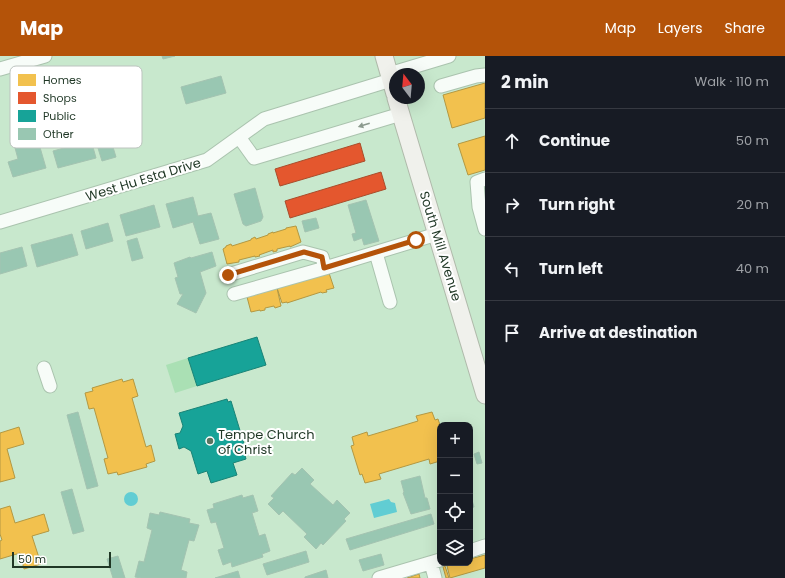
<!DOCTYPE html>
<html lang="en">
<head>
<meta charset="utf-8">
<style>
  body { margin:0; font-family:Poppins,sans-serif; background:#242831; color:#f1f3f6 }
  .controls { position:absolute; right:12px; bottom:12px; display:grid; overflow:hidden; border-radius:8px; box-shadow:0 4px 16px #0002 }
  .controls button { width:36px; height:36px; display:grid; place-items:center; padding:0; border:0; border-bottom:1px solid #363941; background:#171b24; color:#f1f3f6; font:20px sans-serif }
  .compass { position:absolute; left:389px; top:12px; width:36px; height:36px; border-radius:50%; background:#171b24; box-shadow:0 4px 16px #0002; rotate:344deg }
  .scale { position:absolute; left:12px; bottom:10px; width:99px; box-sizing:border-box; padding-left:4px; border:2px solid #1f3725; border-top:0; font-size:11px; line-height:14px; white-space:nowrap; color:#1f3725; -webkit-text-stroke:3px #fff; paint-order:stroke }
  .stop { position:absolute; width:12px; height:12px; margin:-9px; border:3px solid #b45309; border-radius:50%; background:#fff }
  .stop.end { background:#b45309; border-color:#fff; box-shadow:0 1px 4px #0008 }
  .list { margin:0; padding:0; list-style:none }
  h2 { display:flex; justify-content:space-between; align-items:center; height:52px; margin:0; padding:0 16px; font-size:17px }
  h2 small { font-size:13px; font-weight:400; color:#9ea1a6 }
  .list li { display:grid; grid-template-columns:26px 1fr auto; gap:12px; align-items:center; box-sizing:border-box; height:64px; padding:0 16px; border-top:1px solid #363941 }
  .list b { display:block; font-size:15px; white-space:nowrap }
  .list em { font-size:13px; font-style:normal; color:#9ea1a6 }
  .icon { flex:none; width:22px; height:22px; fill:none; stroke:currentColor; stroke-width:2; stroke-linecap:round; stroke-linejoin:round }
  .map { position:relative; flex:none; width:485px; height:522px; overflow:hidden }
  header { display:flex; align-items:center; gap:24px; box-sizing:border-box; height:56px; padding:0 20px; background:#b45309; color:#fff }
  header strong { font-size:19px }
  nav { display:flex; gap:22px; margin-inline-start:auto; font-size:14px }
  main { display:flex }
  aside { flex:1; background:#171b24 }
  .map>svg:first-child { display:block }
  .green { fill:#aae0b4 }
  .water { fill:#61cdd3 }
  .homes { fill:#f2c14e; stroke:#b39842 }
  .shops { fill:#e4572e; stroke:#a94d2b }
  .public { fill:#17a398; stroke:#198376 }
  .building { fill:#99c7b2; stroke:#a4c3b1 }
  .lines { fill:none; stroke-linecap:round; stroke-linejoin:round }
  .minor-casing { stroke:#aac3ae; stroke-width:15 }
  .major-casing { stroke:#b0baab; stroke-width:19 }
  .minor { stroke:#f7fcf8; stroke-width:13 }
  .major { stroke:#f0f1ec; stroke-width:17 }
  .oneway { fill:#8b9a8e }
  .route { stroke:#b45309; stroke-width:5 }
  .poi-dot { fill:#5a7560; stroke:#fff; stroke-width:1.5 }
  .labels { text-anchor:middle; stroke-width:4; stroke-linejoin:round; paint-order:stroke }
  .street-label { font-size:13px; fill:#1f3725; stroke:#fff }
  .poi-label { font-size:13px; fill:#1f3725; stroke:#fff; text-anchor:start }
  .key { fill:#fff; stroke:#bcc3be; stroke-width:1 }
  .key-label { font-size:11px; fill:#1f3725 }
</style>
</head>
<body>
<header>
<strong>Map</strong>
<nav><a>Map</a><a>Layers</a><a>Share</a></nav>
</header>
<main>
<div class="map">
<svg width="485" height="522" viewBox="0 0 485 522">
  <rect width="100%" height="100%" fill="#c8e8cd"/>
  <!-- green -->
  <path class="green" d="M 188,302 L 197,330 L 175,337 L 166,309 Z"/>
  <!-- water -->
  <path class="water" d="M124 443a7 7 0 1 1 14 0a7 7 0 1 1-14 0Z
    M 389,443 L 391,446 L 395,447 L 397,456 L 374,462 L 370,448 Z"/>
  <!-- homes -->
  <path class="homes" d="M 485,27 L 485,62 L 452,72 L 443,39 Z
    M 485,80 L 485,114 L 468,119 L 458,88 Z
    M 296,170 L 301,186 L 290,191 L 290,190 L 277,193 L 277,195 L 273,196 L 273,194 L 259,199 L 260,200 L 255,201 L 255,200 L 239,204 L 239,206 L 227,208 L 223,193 L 226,191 L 226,190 L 231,188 L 232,190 L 251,184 L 251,183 L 255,181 L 256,183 L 268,179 L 268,178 L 273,176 L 273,177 L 286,173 L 286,172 Z
    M 329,217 L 334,232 L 326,234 L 327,236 L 322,237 L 321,236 L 287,247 L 287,246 L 282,247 L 277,232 Z
    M 277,232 L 281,250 L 275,252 L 274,250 L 265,252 L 265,254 L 260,255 L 260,254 L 251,256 L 247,241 Z
    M 122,323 L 123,326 L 133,323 L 138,340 L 132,342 L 146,391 L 151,389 L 155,405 L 146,408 L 147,411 L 118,419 L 117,416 L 108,418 L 104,403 L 108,402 L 94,352 L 89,353 L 85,337 L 93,335 L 92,332 Z
    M 432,356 L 435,364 L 438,363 L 440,369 L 440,405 L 430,408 L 429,403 L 379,418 L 381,423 L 365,427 L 362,418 L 360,419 L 351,390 L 354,389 L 352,381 L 367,376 L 368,380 L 418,365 L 416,360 Z
    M 19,371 L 24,388 L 7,393 L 15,422 L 0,426 L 0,377 Z
    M 10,450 L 15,467 L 44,458 L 49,475 L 32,480 L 41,508 L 24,513 L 20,497 L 0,503 L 0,485 L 2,484 L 0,478 L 0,453 Z
    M 485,499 L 485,512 L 450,522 L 447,510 L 457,507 L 470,507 L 470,503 Z
    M 445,510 L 449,522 L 446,522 L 443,511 Z
    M 419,518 L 420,522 L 407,522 Z"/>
  <!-- shops -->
  <path class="shops" d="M 360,87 L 365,105 L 280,130 L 275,113 Z
    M 381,116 L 386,133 L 290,162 L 285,145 Z"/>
  <!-- public -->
  <path class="public" d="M 257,281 L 266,309 L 197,330 L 188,302 Z
    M 227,343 L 228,346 L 231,345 L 245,391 L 243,392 L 246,403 L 233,407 L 237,419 L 211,427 L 207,415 L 198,418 L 191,395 L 184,391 L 179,393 L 175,378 L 180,377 L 183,370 L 179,357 Z"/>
  <!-- building -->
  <path class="building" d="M 162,0 L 175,0 L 163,3 Z
    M 221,20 L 226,37 L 186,48 L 181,31 Z
    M 126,53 L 131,71 L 109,78 L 116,101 L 102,105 L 89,63 Z
    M 79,80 L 81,87 L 91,84 L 96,102 L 58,112 L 53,95 L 64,92 L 62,84 Z
    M 37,81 L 46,112 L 13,121 L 8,106 L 18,103 L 14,88 Z
    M 255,132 L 263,161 L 261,165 L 246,170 L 243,168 L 234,138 Z
    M 193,141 L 198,160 L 211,157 L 219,183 L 200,188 L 193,166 L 173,172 L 166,148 Z
    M 366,144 L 379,185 L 364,189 L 362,182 L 354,185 L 352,178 L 356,177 L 348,149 Z
    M 154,149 L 160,171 L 126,180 L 120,159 Z
    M 316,162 L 319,172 L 305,176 L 302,165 Z
    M 108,167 L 113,185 L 86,193 L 81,175 Z
    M 72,178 L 78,199 L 37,211 L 31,189 Z
    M 137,182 L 143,202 L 132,205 L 127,185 Z
    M 22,191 L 27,210 L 0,218 L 0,197 Z
    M 212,196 L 216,210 L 200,216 L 206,237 L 196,257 L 177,248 L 183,238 L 180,238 L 175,222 L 178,221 L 174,207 L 190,201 L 191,202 Z
    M 78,356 L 98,430 L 87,433 L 67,359 Z
    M 479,396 L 482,407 L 477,408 L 474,398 Z
    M 302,412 L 314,424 L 310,428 L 333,449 L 337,444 L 350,457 L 344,463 L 346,465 L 323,489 L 321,487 L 316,493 L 304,481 L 307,478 L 283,455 L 279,459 L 268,448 L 274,442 L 271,440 L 292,417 L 295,419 Z
    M 420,420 L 425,442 L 427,442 L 430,453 L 411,458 L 403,437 L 404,436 L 401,425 Z
    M 72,433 L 84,475 L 73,478 L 61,436 Z
    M 470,437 L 474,451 L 470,452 Z
    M 242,439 L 243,442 L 253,439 L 258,455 L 252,457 L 259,480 L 265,478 L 270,495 L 262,498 L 263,501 L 232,511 L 231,506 L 223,509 L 218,494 L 224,492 L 216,466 L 211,467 L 207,454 L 214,452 L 213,448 Z
    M 160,456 L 190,463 L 189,467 L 199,469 L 194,485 L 189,484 L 181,514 L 187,516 L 186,522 L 141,522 L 135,521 L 139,505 L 144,506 L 152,474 L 147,472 L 150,457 L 159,459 Z
    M 431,458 L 434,468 L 350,494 L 346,483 Z
    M 306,495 L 309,506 L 267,519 L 263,508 Z
    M 381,498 L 384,509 L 363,515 L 359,504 Z
    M 118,500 L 125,522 L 113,522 L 107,503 Z
    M 326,514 L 328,522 L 305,522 L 305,521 Z
    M 238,515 L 240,522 L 215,522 Z"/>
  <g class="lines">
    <!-- minor casing -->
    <g class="minor-casing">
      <path id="minor" d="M 0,13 L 45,0
        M 389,18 L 449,0
        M 441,30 L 476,20 L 485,19
        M 239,81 L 254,102 L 401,58
        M 485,123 L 477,126 L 479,151 L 485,173
        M 0,166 L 207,104 L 264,63 L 391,24
        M 376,197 L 390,246
        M 325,212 L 437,178
        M 228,219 L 303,196 L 322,201 L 325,212 L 234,238
        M 44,312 L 50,330
        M 470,495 L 485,490
        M 431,507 L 435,522
        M 379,522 L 440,504"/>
    </g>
    <!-- major casing -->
    <g class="major-casing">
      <path id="major" d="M 384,0 L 395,38
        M 396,42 L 485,339"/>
    </g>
    <!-- minor -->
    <use href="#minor" class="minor"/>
    <!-- major -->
    <use href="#major" class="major"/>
  </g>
  <!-- one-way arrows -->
  <defs><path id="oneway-solid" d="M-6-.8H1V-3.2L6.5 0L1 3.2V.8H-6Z"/></defs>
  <use class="oneway" href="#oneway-solid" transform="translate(364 69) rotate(163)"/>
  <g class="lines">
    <!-- route -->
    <path class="route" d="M 228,219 L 304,196 L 322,201 L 324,212 L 416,184"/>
  </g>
  <!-- markers -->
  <circle class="poi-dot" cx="210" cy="385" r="4"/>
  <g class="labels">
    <!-- street labels -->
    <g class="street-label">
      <text transform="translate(143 123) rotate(-17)" y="5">West Hu Esta Drive</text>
      <text transform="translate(441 190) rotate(73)" y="5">South Mill Avenue</text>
    </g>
    <!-- poi labels -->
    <g class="poi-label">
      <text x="218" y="383">Tempe Church<tspan x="218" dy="15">of Christ</tspan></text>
    </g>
  </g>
  <!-- legend -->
  <rect x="10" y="10" width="132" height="82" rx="6" class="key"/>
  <rect x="18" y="18" width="18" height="12" fill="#f2c14e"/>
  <rect x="18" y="36" width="18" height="12" fill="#e4572e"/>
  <rect x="18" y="54" width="18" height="12" fill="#17a398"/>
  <rect x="18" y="72" width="18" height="12" fill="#99c7b2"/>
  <g class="key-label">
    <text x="43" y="28">Homes</text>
    <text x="43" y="46">Shops</text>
    <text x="43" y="64">Public</text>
    <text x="43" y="82">Other</text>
  </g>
</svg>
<div class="controls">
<button>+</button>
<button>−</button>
<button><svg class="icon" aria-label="locate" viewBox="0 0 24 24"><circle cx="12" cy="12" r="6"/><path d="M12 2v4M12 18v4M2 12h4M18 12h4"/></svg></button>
<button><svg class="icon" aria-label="layers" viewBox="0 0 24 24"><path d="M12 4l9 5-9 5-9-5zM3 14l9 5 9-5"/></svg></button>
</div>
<svg class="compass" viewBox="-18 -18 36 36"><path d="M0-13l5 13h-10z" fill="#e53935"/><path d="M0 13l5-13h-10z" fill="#9ea1a6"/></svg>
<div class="scale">50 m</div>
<div class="stop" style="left:416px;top:184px"></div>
<div class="stop end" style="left:228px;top:219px"></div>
</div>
<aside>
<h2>2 min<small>Walk · 110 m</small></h2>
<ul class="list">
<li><svg class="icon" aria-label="ahead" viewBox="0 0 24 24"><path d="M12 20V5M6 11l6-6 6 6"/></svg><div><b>Continue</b></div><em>50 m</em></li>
<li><svg class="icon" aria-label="right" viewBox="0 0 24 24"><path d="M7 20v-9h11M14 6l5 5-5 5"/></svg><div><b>Turn right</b></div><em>20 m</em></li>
<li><svg class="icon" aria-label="left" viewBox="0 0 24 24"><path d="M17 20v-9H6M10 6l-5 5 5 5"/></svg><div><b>Turn left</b></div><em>40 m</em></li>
<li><svg class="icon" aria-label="arrive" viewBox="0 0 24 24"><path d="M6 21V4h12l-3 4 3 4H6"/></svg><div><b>Arrive at destination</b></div></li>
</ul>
</aside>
</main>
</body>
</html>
